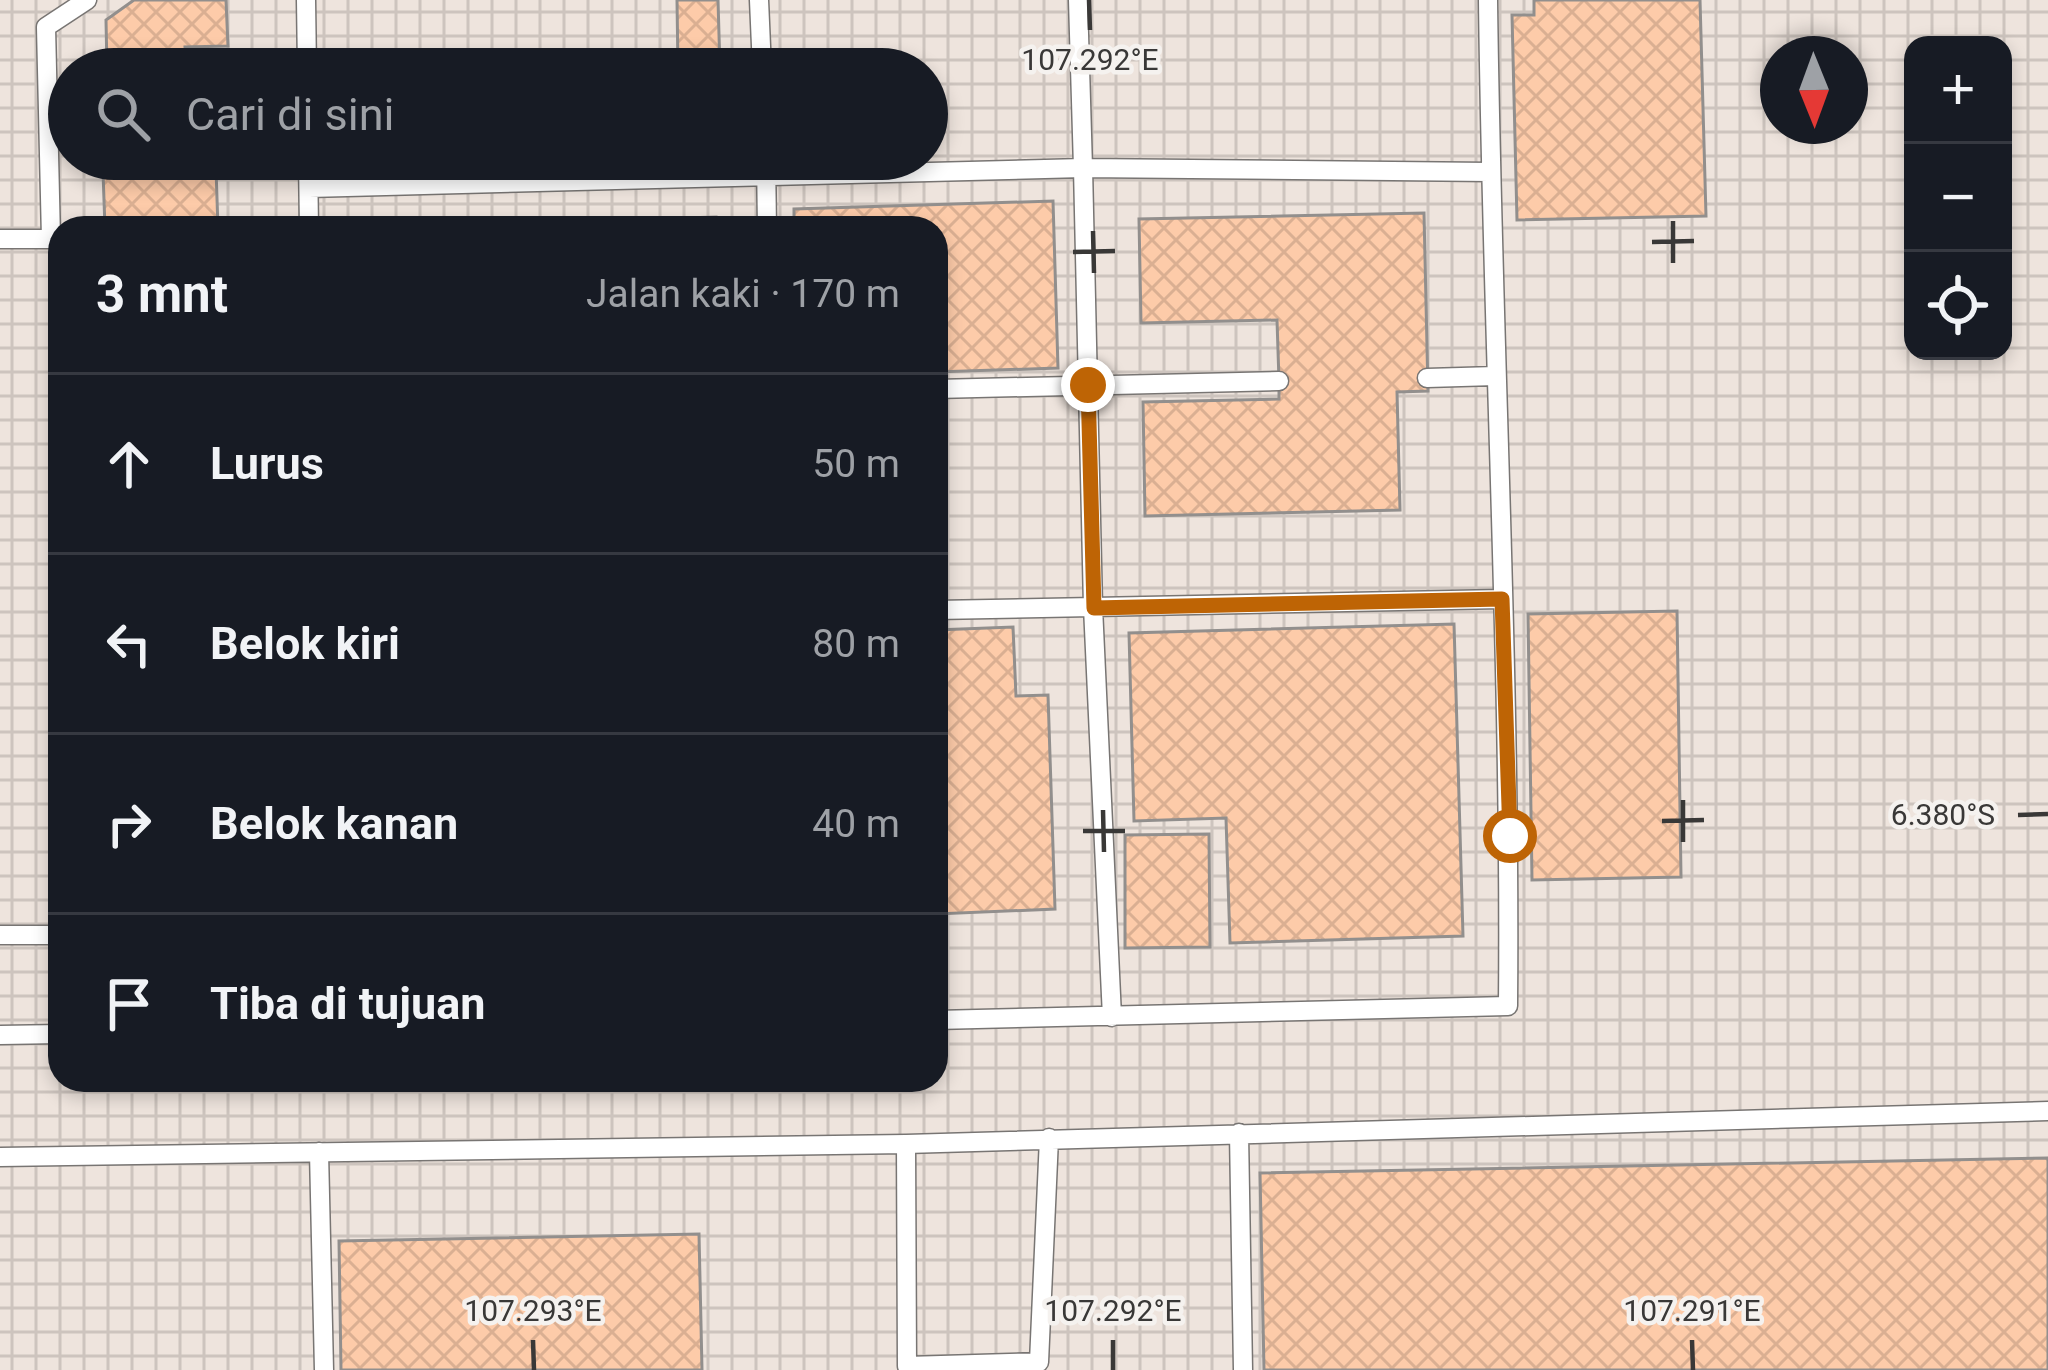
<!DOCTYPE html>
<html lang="id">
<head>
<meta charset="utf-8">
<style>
  body { margin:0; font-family:Roboto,sans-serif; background:#20242c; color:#f1f3f6 }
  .controls { position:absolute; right:36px; top:36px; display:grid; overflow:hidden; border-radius:24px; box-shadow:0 6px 18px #0003 }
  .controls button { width:108px; height:108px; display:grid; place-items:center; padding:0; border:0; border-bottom:3px solid #363941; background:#171b24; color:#f1f3f6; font:60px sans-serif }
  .compass { position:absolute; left:1760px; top:36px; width:108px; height:108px; border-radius:50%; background:#171b24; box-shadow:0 6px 18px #0003; rotate:179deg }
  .stop { position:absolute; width:36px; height:36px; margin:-27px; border:9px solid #be6405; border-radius:50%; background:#fff }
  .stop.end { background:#be6405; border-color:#fff; box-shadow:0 3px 12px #0008 }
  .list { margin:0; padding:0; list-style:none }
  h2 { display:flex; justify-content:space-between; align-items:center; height:156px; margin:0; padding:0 48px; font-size:51px }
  h2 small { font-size:39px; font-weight:400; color:#9ea1a6 }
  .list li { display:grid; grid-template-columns:78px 1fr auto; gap:36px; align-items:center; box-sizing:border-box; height:180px; padding:0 48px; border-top:3px solid #363941 }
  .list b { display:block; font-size:45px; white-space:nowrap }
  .list em { font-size:39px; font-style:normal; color:#9ea1a6 }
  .icon { flex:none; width:66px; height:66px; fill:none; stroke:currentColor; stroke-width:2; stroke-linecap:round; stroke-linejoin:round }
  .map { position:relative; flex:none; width:2048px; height:1370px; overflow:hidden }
  .search { position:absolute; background:#171b24; box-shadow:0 6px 18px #0003; left:48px; top:48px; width:900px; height:132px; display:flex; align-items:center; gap:30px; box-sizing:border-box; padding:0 42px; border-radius:66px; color:#9ea1a6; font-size:45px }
  .panel { position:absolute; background:#171b24; box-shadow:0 6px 18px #0003; left:48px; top:216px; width:900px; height:876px; border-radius:36px }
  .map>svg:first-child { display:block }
  .industrial { fill:url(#industrial-grid); fill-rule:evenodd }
  .building { fill:url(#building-cross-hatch); stroke:#928f8d; stroke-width:3 }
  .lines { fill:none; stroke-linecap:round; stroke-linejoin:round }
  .lane-casing { stroke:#787573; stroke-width:21 }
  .lane { stroke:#fff; stroke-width:18 }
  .route { stroke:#be6405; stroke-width:15 }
  .ticks { fill:none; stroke:#393837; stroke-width:4.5 }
  .ticks-label { font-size:30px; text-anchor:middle; fill:#393837; stroke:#f5f2ef; stroke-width:9; stroke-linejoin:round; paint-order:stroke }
</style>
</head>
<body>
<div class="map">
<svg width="2048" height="1370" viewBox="0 0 2048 1370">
  <defs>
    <pattern id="industrial-grid" width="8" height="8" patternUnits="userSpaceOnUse" patternTransform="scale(3)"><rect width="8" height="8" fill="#eee4dd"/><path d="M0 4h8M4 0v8" fill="none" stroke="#cdc4be"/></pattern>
    <pattern id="building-cross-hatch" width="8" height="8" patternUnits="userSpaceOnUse" patternTransform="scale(3)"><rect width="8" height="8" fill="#fdcba9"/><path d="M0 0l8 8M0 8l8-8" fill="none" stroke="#daaf92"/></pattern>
  </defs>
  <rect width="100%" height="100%" fill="#f5f2ef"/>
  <!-- industrial -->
  <path class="industrial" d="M 0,0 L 2048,0 L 2048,1370 L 0,1370 ZM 1913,45 L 2003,45 L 2003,351 L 1913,351 ZM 1778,54 L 1850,54 L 1850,126 L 1778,126 ZM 69,69 L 927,69 L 927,159 L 69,159 ZM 60,228 L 936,228 L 936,1080 L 60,1080 Z"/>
  <!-- building -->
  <path class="building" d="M 134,0 L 226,0 L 228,46 L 185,47 L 186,69 L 107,69 L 106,20 Z
    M 677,0 L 718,0 L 720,69 L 678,69 Z
    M 1534,0 L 1700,0 L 1706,216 L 1517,220 L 1512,15 L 1534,15 Z
    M 216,169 L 218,228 L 105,228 L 103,172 Z
    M 1053,201 L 1058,368 L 936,372 L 936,228 L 794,228 L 794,209 Z
    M 1424,213 L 1428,391 L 1397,392 L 1400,510 L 1145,516 L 1143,402 L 1279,399 L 1279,381 L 1277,320 L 1141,323 L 1139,219 Z
    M 716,217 L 716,228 L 334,228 Z
    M 1677,611 L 1681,877 L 1532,880 L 1528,614 Z
    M 1454,624 L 1463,936 L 1230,943 L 1226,818 L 1134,821 L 1129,633 Z
    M 1013,627 L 1016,696 L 1048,695 L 1055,909 L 936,914 L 936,630 Z
    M 1209,834 L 1210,947 L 1125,948 L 1125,835 Z
    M 2048,1158 L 2048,1370 L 1264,1370 L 1260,1173 Z
    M 699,1234 L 702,1370 L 341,1370 L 339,1241 Z"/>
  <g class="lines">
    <!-- lane casing -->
    <g class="lane-casing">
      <path id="lane" d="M 306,0 L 307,69
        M 759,0 L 762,69
        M 308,159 L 309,228
        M 766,159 L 767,228
        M 309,188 L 1083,168 L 1078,0
        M 0,239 L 51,239 L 46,27 L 87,0
        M 1427,378 L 1495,376
        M 936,389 L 1279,381
        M 936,610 L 1502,599
        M 0,935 L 60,935
        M 1112,1017 L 1093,607 L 1083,168 L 1490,172
        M 936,1020 L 1508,1006 C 1511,670 1492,335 1488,0
        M 0,1035 L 60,1034
        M 1239,1133 L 1243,1370
        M 906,1144 L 907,1366 L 1039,1362 L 1049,1138
        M 319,1152 L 324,1370
        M 0,1157 L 906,1144 L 2048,1111"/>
    </g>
    <!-- lane -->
    <use href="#lane" class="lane"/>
  </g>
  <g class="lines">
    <!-- route -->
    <path class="route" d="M 1088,385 L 1094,608 L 1502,599 L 1510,836"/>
  </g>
  <!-- ticks -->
  <path class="ticks" d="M 1089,0 L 1090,30M 1673,221 L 1673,263M 1093,231 L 1094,273M 1652,242 L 1694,241M 1073,252 L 1115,251M 1683,800 L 1683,842M 1103,810 L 1104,852M 2018,815 L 2048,814M 1662,821 L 1704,820M 1083,831 L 1125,831M 533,1340 L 534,1370M 1113,1340 L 1113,1370M 1692,1340 L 1693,1370"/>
  <g class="ticks-label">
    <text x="1090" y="70">107.292°E</text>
    <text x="1943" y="825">6.380°S</text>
    <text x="533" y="1321">107.293°E</text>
    <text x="1113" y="1321">107.292°E</text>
    <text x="1692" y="1321">107.291°E</text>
  </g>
</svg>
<div class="controls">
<button>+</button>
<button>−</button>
<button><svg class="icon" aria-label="locate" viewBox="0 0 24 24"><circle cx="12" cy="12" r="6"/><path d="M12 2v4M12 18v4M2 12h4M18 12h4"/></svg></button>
</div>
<svg class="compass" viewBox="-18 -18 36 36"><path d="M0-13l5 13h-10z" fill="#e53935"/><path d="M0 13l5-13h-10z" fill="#9ea1a6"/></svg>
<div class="stop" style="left:1510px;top:836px"></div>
<div class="stop end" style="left:1088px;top:385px"></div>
<div class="search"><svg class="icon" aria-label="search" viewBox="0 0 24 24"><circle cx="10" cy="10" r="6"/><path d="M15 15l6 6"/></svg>Cari di sini</div>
<section class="panel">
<h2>3 mnt<small>Jalan kaki · 170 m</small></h2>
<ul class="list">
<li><svg class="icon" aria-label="ahead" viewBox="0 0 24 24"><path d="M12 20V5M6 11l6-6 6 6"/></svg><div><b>Lurus</b></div><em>50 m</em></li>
<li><svg class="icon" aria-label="left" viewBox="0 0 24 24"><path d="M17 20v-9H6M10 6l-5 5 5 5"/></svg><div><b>Belok kiri</b></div><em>80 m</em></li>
<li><svg class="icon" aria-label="right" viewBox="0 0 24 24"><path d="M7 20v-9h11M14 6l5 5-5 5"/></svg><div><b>Belok kanan</b></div><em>40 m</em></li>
<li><svg class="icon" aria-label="arrive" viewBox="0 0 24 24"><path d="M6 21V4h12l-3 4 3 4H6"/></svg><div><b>Tiba di tujuan</b></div></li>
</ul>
</section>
</div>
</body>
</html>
